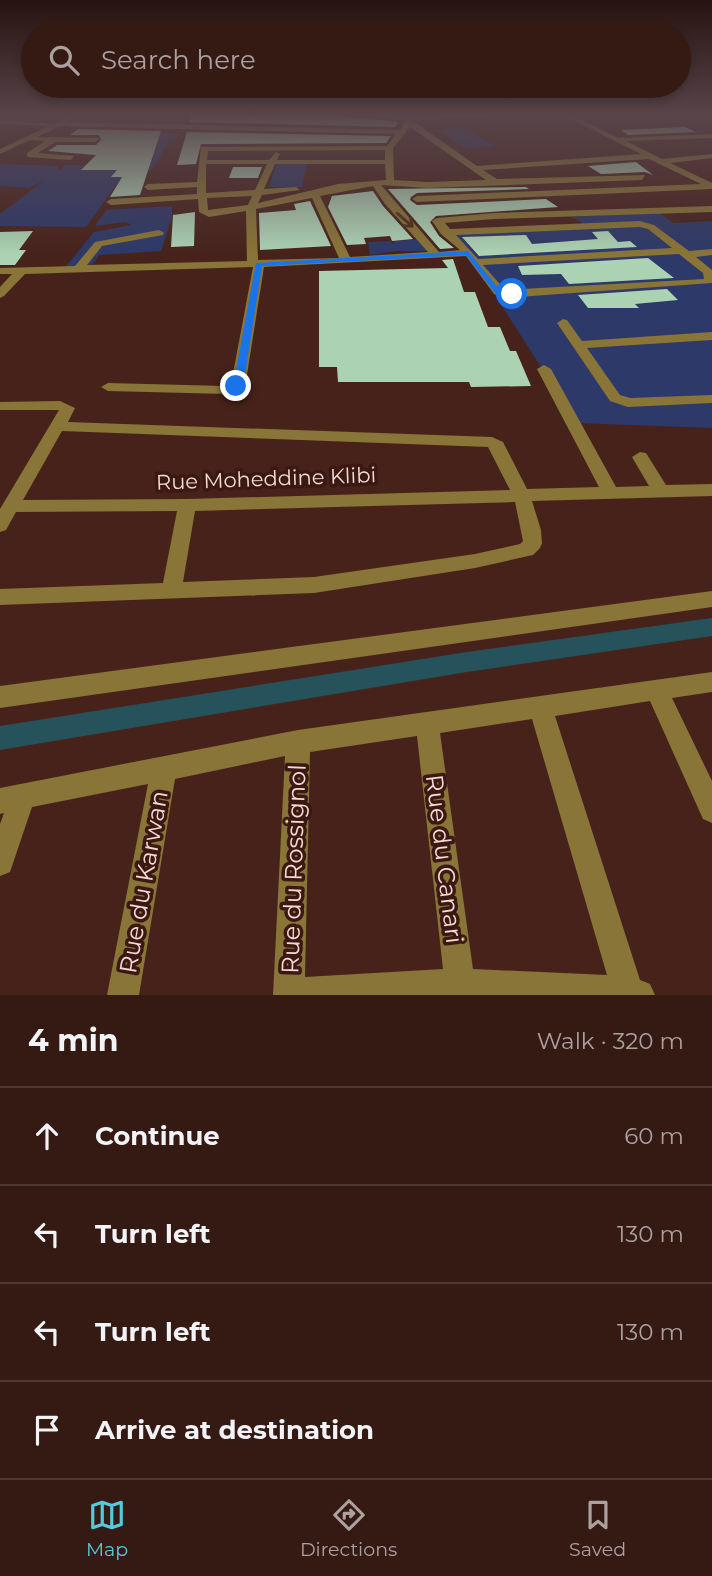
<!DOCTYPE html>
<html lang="en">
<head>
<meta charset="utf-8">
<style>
  body { margin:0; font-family:Montserrat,sans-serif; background:#402722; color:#f1f3f6 }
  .stop { position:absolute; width:21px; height:21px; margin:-16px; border:5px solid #1a73e8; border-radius:50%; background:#fff }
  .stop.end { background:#1a73e8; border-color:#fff; box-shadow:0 2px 7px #0008 }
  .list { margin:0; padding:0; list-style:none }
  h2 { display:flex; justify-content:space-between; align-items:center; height:91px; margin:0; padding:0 28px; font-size:30px }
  h2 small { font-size:23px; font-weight:400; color:#aaa1a0 }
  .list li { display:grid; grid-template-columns:46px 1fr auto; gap:21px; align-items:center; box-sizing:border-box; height:98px; padding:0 28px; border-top:2px solid #4f3834 }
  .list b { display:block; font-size:26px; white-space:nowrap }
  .list em { font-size:23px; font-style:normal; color:#aaa1a0 }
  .icon { flex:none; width:38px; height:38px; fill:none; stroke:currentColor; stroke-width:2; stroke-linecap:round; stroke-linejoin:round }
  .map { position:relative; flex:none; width:712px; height:995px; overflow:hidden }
  .search { position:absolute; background:#351a14; box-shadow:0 4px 10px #0003; left:21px; right:21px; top:21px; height:77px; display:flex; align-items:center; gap:18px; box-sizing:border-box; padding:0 24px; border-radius:38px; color:#aaa1a0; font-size:26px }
  .sheet { height:483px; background:#351a14 }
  nav { display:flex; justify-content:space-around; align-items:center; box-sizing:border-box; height:98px; border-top:2px solid #4f3834; background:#351a14; font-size:19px; color:#aaa1a0 }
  nav a { display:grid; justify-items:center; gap:4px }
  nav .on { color:#55cadf }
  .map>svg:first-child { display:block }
  .green { fill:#2d3969 }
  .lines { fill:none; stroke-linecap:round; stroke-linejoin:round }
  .canal { fill:#25525b; fill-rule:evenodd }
  .building { fill:#acd2b4 }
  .minor { fill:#897537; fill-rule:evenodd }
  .oneway { stroke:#4f2f1b }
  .route { fill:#1a73e8 }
  .labels { text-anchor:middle; stroke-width:7; stroke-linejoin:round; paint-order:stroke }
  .street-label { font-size:21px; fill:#f4dad5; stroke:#3c1812 }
  .near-street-label { font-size:24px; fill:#f4dad5; stroke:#3c1812 }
</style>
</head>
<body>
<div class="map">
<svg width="712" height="995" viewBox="0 0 712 995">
  <rect width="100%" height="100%" fill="#47221b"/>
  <!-- green -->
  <path class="green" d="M 463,127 L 495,146 L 466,149 L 438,130 Z
    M 153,133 L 179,133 L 175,140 L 169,141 L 152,170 L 128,171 L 129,167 L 85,166 L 82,169 L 117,170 L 112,177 L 122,177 L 86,227 L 0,226 L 0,214 L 45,180 L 30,188 L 0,186 L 0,164 L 58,166 L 58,171 L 66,165 L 127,164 Z
    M 277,162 L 307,162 L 302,187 L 269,187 Z
    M 172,206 L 172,217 L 161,251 L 99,255 L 93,264 L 63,270 L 94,232 L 131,225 L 126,222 L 95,226 L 106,210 Z
    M 660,213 L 673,223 L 712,221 L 712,428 L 577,423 L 455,233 L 578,228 L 582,222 L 570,217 Z
    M 423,239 L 428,251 L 398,251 L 370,255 L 368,242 L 390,241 L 394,244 L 394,241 Z"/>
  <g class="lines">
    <!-- canal -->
    <path class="canal" d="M 712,618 L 712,636 L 467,672 L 0,750 L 0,726 L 467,652 Z"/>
  </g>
  <!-- building -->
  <path class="building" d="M 192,115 L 337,115 L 398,122 L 395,127 L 190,122 Z
    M 685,127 L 696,132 L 628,135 L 621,130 Z
    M 78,129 L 161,131 L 140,195 L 110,197 L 122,177 L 111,177 L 117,170 L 81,170 L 96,155 L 48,151 L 57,145 L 96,145 L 101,140 L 99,135 L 70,135 Z
    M 187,132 L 391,136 L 386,143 L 201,144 L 196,164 L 177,165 Z
    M 636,162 L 653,175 L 645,172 L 601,174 L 588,166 Z
    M 233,167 L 262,167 L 258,178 L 229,178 Z
    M 526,187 L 529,189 L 417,193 L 411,197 L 410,200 L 417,205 L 546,199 L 558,207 L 436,216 L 430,222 L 439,236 L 454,248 L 440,249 L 388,189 Z
    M 373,191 L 383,206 L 413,239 L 392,241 L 390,236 L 364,238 L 366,244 L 347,245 L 328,207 L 332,196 Z
    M 310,201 L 331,246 L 260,250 L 259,213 L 296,210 L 294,204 Z
    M 195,212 L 194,246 L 171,247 L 173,215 Z
    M 33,231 L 19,250 L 26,250 L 15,265 L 0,265 L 0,232 Z
    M 608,231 L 618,242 L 630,241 L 637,247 L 479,256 L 462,237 L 526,235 L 532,244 L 598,239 L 592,232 Z
    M 648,258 L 674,278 L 569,284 L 561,274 L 522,275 L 518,266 Z
    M 453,259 L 464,292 L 475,292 L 488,327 L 500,327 L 510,351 L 516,351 L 531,386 L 471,387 L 469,382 L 338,382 L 337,367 L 319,367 L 319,271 L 448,268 L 442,260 Z
    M 667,289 L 678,300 L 635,304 L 639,308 L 588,308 L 578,295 Z"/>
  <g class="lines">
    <!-- minor -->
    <path class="minor" d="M 339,115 L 510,115 L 413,121 L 477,166 L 641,154 L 563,115 L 572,115 L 618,138 L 712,134 L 712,138 L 626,141 L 662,159 L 712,154 L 712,158 L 670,163 L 712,183 L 712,189 L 417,202 L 412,199 L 417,196 L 701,184 L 649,159 L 483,170 L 497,179 L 645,175 L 642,180 L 427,188 L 381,185 L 439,252 L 460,250 L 441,234 L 432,221 L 437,218 L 494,213 L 712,206 L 712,212 L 494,219 L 445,223 L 450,229 L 640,221 L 654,225 L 689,251 L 712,249 L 712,255 L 696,257 L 712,270 L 712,283 L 505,298 L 494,294 L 466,256 L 264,267 L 246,381 L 227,394 L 108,391 L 101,387 L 108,383 L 224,386 L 232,379 L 253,267 L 25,274 L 4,296 L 0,298 L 0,287 L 12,274 L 0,274 L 0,268 L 75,266 L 95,242 L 159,230 L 164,233 L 163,235 L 102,246 L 87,265 L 247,261 L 246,211 L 209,217 L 199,212 L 198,199 L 111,205 L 106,202 L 111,199 L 197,194 L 197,187 L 148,190 L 144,187 L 148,184 L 197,182 L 201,147 L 387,146 L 396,134 L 60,126 L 37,137 L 99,138 L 96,142 L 55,142 L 38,153 L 74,156 L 71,160 L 27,157 L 27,153 L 45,141 L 30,140 L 0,154 L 0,149 L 49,126 L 0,124 L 0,120 L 53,124 L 69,117 L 72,119 L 68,122 L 400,130 L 406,120 ZM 410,127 L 486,180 L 427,182 L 394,180 L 393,148 ZM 385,150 L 385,160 L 277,160 L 280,154 L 276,152 L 269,160 L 207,160 L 208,151 ZM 206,164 L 267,164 L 255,190 L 206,193 ZM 275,164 L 385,164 L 386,180 L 338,184 L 258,203 L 262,195 L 300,190 L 296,187 L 264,189 ZM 373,186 L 385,204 L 428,252 L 350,257 L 320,196 ZM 252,196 L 248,205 L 208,210 L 207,198 ZM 312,198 L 339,258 L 258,260 L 256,209 ZM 640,227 L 648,229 L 672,248 L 478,259 L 456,235 ZM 679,254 L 703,273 L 704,279 L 505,290 L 483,265 Z
      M 563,319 L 567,320 L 582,341 L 712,332 L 712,340 L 587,348 L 620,395 L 630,398 L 712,395 L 712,403 L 628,407 L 610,401 L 557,323 Z
      M 544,365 L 551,369 L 616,487 L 649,486 L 632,457 L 640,452 L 646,453 L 666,485 L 712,484 L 712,496 L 532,501 L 541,530 L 542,543 L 540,548 L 533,555 L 475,568 L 314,593 L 0,605 L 0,589 L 163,583 L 177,511 L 16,512 L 6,530 L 0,532 L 0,509 L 59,410 L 0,410 L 0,402 L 60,401 L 75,408 L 68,422 L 492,437 L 503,442 L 527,489 L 599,487 L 537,369 ZM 62,431 L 488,447 L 510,490 L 187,499 L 23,500 ZM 515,502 L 523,541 L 520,544 L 475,554 L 314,577 L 183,582 L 195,511 Z
      M 712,591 L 712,607 L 0,708 L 0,686 Z
      M 712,672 L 712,692 L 672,698 L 712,781 L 712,823 L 703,819 L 650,701 L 555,716 L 640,980 L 650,984 L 655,995 L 273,995 L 285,756 L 175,779 L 139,995 L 107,995 L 148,784 L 32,807 L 10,872 L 0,876 L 0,824 L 4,813 L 0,814 L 0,788 L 298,730 ZM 532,719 L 607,975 L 473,969 L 440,733 ZM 417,736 L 443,969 L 305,977 L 310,752 Z"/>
  </g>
  <!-- one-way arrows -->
  <defs><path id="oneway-shaft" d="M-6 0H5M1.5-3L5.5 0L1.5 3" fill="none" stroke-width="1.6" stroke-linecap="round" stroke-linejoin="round" transform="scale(1.75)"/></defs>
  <use class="oneway" href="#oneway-shaft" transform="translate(405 220) rotate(41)"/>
  <!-- sky -->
  <linearGradient id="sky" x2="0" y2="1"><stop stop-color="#27130f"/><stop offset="0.45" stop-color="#58444a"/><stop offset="1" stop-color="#58444a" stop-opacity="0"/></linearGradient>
  <rect width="712" height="255" fill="url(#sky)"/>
  <!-- route -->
  <path class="route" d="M 468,251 L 500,290 L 515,293 L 515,296 L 495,293 L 466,255 L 262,266 L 244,381 L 239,388 L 231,386 L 234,381 L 256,263 Z"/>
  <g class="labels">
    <!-- street labels -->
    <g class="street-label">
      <text transform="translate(266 479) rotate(-2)" y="7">Rue Moheddine Klibi</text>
    </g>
    <!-- near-street labels -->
    <g class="near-street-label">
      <text transform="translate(444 859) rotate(83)" y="8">Rue du Canari</text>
      <text transform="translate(294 869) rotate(-88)" y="8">Rue du Rossignol</text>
      <text transform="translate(144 882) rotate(-80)" y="8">Rue du Karwan</text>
    </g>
  </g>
</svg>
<div class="stop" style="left:512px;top:294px"></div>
<div class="stop end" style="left:236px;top:386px"></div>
<div class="search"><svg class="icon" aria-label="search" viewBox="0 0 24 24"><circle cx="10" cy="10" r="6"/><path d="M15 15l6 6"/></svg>Search here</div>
</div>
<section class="sheet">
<h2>4 min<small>Walk · 320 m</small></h2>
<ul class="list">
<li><svg class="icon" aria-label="ahead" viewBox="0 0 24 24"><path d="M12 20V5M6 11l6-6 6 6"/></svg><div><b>Continue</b></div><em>60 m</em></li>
<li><svg class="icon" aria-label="left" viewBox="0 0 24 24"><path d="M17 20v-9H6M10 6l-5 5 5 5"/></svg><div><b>Turn left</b></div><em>130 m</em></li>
<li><svg class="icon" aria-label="left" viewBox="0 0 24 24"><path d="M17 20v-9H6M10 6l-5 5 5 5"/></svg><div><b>Turn left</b></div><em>130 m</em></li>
<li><svg class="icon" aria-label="arrive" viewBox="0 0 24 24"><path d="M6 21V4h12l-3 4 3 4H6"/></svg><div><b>Arrive at destination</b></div></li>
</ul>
</section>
<nav>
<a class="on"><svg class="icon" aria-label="map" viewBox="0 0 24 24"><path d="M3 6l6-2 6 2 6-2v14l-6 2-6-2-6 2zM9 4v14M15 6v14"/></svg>Map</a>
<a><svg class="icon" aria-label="directions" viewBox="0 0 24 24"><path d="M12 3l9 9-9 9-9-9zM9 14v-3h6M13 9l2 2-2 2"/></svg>Directions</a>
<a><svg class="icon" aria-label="saved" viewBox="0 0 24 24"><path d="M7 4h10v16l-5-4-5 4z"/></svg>Saved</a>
</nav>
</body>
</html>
